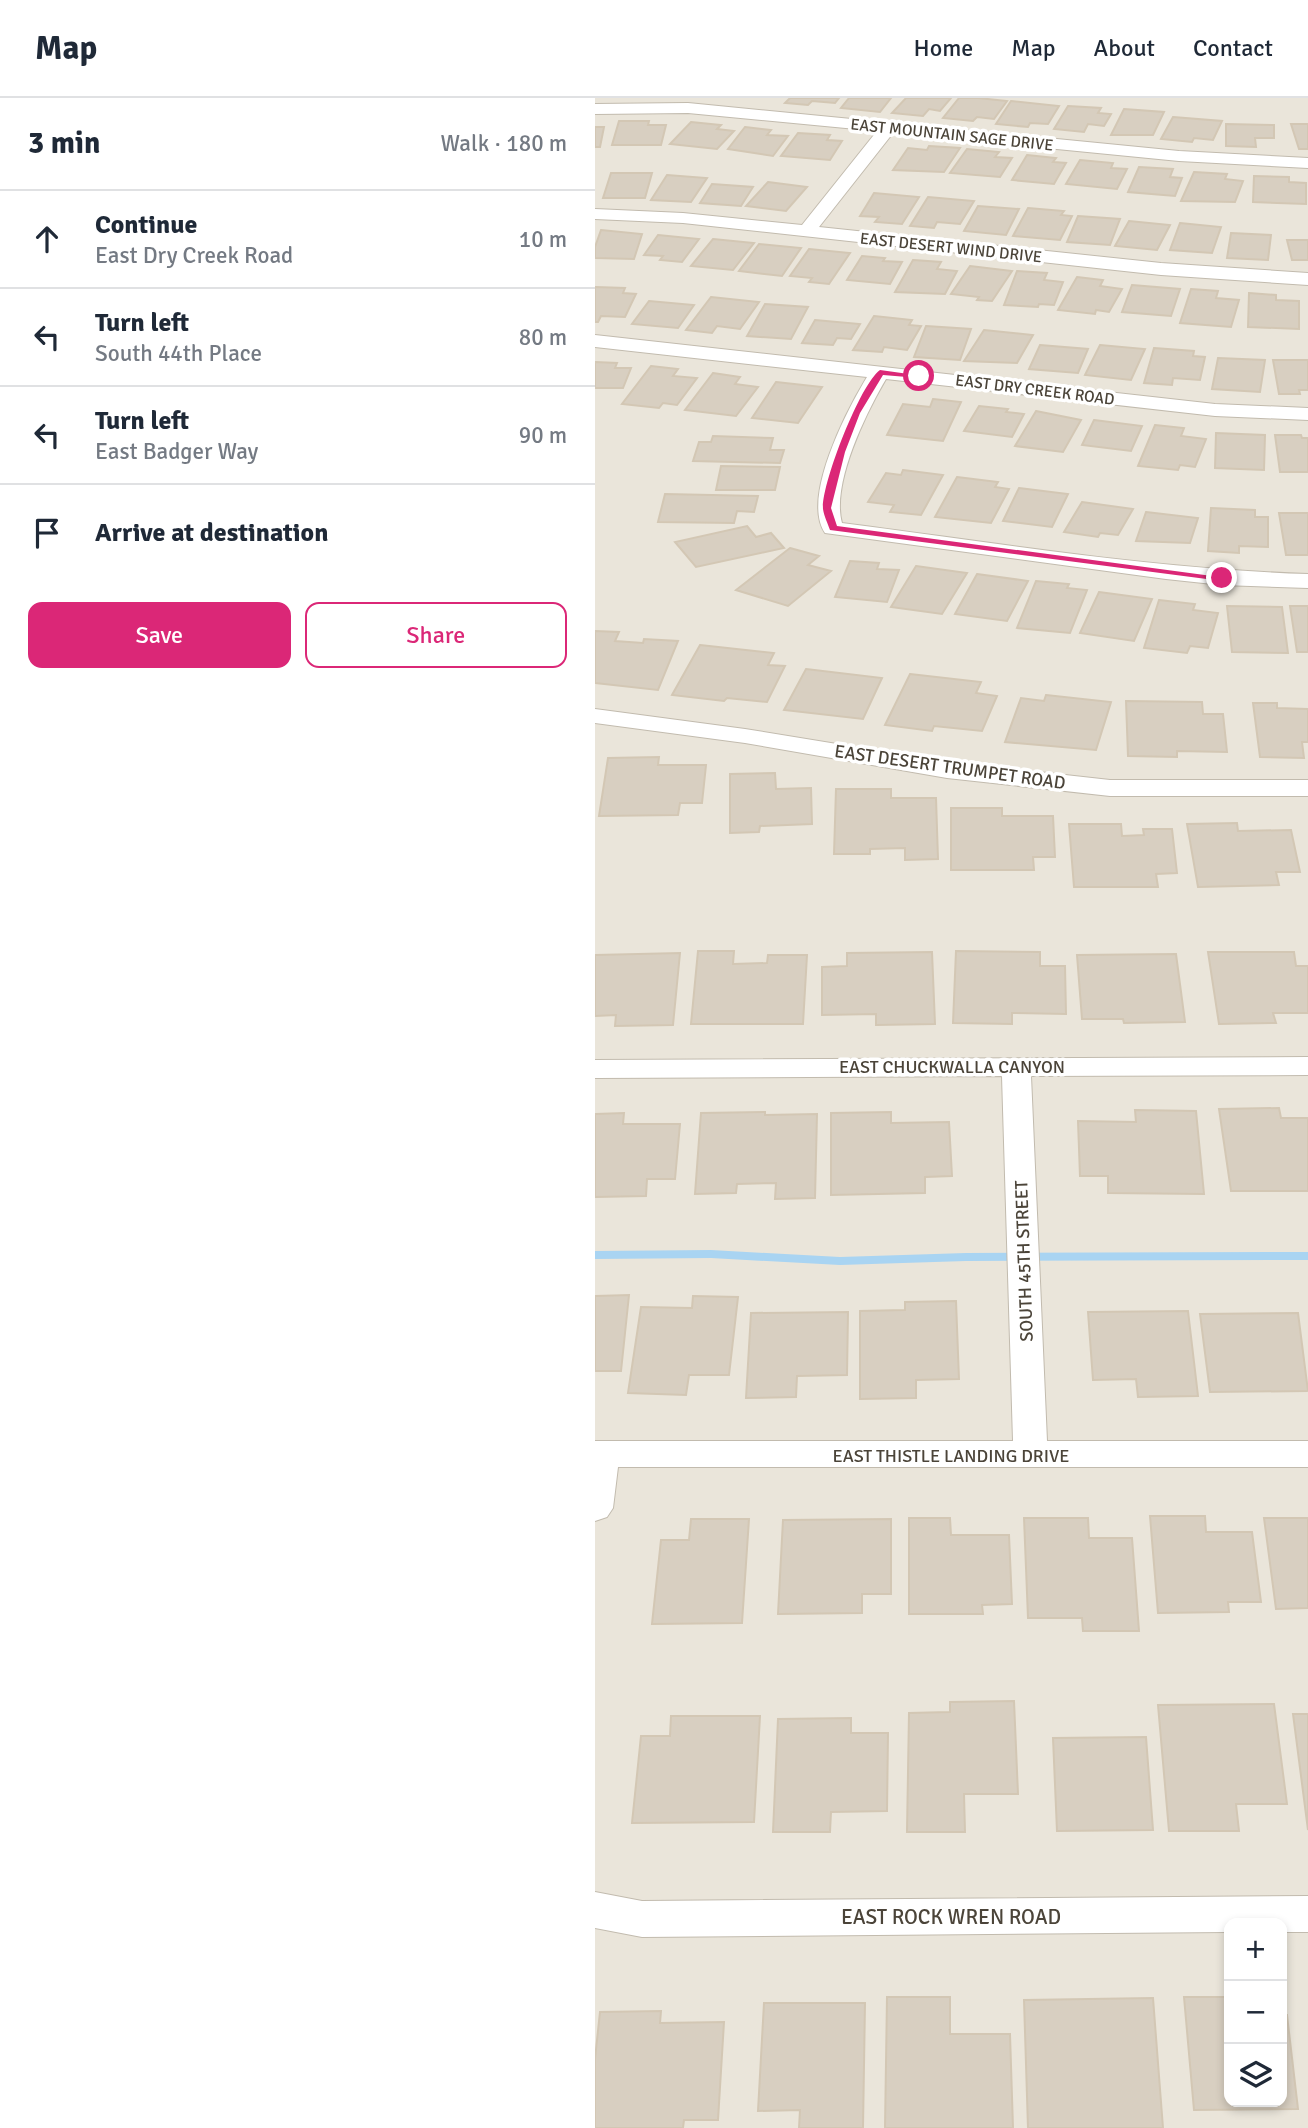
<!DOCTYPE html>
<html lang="en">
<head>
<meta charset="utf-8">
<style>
  body { margin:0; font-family:Signika,sans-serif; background:#f2f2f3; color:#1f2937 }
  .controls { position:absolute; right:21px; bottom:21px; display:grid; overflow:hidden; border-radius:14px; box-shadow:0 4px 10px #0003 }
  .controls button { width:63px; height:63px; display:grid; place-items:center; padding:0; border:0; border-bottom:2px solid #e0e1e3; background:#fff; color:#1f2937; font:35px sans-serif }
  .stop { position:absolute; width:21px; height:21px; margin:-16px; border:5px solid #db2777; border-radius:50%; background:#fff }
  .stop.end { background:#db2777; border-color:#fff; box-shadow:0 2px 7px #0008 }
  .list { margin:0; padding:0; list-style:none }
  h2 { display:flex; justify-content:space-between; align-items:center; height:91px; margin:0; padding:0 28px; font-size:30px }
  h2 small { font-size:23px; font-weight:400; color:#747a83 }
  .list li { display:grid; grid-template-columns:46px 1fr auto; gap:21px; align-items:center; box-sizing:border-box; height:98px; padding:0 28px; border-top:2px solid #e0e1e3 }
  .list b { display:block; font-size:26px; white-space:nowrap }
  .list p { margin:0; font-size:23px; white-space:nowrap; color:#747a83 }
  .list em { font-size:23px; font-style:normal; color:#747a83 }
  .actions { display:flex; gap:14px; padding:21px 28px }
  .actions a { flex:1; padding:16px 0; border:2px solid #db2777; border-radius:14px; text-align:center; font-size:24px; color:#db2777 }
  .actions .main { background:#db2777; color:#fff }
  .icon { flex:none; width:38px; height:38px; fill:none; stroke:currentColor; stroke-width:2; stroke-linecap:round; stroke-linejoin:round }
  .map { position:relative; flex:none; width:713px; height:2030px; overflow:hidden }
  header { display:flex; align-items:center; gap:42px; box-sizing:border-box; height:98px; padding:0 35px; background:#fff; border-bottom:2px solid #e0e1e3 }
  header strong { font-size:33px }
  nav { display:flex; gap:38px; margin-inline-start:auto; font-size:24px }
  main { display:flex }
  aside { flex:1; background:#fff }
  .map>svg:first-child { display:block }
  .residential { fill:#eae5da; fill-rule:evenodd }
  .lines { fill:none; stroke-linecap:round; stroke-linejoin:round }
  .stream { fill:#a9d4f2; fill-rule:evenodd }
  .building { fill:#d8cfc1; stroke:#d3c7b4; stroke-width:2 }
  .street-casing { stroke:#c2bbae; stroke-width:2 }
  .street { fill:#fff; fill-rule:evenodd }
  .route { fill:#db2777 }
  .labels { text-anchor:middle; stroke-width:7; stroke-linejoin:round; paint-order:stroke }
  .far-street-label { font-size:16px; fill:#4b4439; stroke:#fff }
  .street-label { font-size:18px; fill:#4b4439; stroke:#fff }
  .near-street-label { font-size:21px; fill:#4b4439; stroke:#fff }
</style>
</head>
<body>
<header>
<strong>Map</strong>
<nav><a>Home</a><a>Map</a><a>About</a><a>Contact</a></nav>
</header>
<main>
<aside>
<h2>3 min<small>Walk · 180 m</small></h2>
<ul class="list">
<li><svg class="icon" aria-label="ahead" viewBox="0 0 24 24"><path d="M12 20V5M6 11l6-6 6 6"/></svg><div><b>Continue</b><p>East Dry Creek Road</p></div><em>10 m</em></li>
<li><svg class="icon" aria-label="left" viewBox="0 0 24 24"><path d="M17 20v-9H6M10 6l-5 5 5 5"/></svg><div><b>Turn left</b><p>South 44th Place</p></div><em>80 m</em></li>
<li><svg class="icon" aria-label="left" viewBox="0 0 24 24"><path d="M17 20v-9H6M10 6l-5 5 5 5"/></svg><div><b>Turn left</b><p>East Badger Way</p></div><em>90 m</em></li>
<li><svg class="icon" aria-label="arrive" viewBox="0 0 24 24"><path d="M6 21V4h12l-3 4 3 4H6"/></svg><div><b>Arrive at destination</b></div></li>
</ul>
<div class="actions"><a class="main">Save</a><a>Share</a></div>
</aside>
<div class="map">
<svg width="713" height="2030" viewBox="0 0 713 2030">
  <rect width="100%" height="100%" fill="#f6f3ec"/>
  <!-- residential -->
  <path class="residential" d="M 0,0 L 713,0 L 713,2030 L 0,2030 ZM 634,1825 L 687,1825 L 687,2004 L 634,2004 Z"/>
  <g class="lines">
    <!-- stream -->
    <path class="stream" d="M 116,1152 L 245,1159 L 371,1155 L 713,1154 L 713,1162 L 371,1163 L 245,1167 L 116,1160 L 0,1161 L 0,1153 Z"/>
  </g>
  <!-- building -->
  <path class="building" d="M 195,0 L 244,0 L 240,5 L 217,3 L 213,7 L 190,5 Z
    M 254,0 L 296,0 L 285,14 L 246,10 Z
    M 311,0 L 356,0 L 345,13 L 334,11 L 328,18 L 297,15 Z
    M 364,0 L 383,0 L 412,3 L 399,21 L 382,19 L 378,23 L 348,20 Z
    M 416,3 L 464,8 L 453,26 L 435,25 L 433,29 L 401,26 Z
    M 473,8 L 506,10 L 503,15 L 516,16 L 509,28 L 493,26 L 489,34 L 459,31 Z
    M 529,11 L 569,14 L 558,37 L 516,37 Z
    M 578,19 L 627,23 L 618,42 L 599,40 L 597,44 L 566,41 Z
    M 24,23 L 54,23 L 53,27 L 71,27 L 66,47 L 17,47 Z
    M 96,24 L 126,27 L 122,31 L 139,33 L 122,51 L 75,46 Z
    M 631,26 L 679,27 L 679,40 L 660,40 L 661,49 L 631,48 Z
    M 696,26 L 713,26 L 713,51 L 704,51 Z
    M 0,29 L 9,29 L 5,49 L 0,49 Z
    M 150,29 L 176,32 L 172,37 L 193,38 L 178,58 L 133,51 Z
    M 203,35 L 235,37 L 232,42 L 247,43 L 235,62 L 186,58 Z
    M 334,48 L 365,50 L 349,74 L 298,72 L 313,50 L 332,52 Z
    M 372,51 L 404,54 L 400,59 L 417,60 L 405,79 L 355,75 Z
    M 432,57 L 461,60 L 458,64 L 471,65 L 459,86 L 417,82 Z
    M 485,62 L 518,65 L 516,70 L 532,71 L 522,91 L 471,86 Z
    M 544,69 L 578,71 L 575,79 L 587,80 L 580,98 L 533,94 Z
    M 599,74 L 632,76 L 630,81 L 648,83 L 640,104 L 586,103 Z
    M 16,75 L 57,75 L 50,100 L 8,100 Z
    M 72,77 L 112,80 L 96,104 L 56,102 Z
    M 659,78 L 694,79 L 694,84 L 711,85 L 711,106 L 658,104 Z
    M 173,84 L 212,89 L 191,113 L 151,108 Z
    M 117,86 L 158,89 L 146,108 L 105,105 Z
    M 279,95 L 324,99 L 307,126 L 280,124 L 284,119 L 265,118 Z
    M 333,99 L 379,103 L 365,126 L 342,124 L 339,130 L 315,128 Z
    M 383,108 L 424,111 L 411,137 L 369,133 Z
    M 433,110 L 469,113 L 466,117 L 477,118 L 465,142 L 418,138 Z
    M 483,118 L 525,121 L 515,147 L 472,144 Z
    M 534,123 L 575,127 L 562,152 L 520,148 Z
    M 585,125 L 626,129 L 617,155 L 575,152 Z
    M 6,132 L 47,136 L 39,161 L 0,160 L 0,149 Z
    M 636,135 L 676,137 L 673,162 L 632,160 Z
    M 63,137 L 104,141 L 87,164 L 65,162 L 68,158 L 49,157 Z
    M 118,141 L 159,145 L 138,172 L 96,168 Z
    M 692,142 L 713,142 L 713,162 L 697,162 Z
    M 164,146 L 206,150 L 187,178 L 144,173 Z
    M 214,151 L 255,155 L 234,186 L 214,184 L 217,180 L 195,178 Z
    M 267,158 L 290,160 L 288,163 L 307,164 L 295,186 L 252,182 Z
    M 318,162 L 346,164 L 342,171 L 362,173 L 350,196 L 300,194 Z
    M 375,168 L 417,173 L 397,203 L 382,202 L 384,199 L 356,196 Z
    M 422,173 L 452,175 L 449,182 L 468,184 L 459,207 L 444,206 L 443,209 L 409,207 Z
    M 482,179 L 508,182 L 505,188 L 527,191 L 514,214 L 501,212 L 500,216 L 463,212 Z
    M 537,187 L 585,191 L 576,218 L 527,214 Z
    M 0,189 L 30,190 L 28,195 L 41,196 L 30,219 L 6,218 L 3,224 L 0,224 Z
    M 596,191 L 623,193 L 621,200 L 644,202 L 636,229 L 585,225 Z
    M 654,195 L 681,197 L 681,202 L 704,203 L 704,231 L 653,229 Z
    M 116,199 L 164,204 L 145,231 L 122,228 L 117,235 L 91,232 Z
    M 54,203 L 99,207 L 83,230 L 37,226 Z
    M 170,206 L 213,209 L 196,241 L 152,238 Z
    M 279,218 L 317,222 L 314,227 L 326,228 L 312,252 L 289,249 L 287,254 L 258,252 Z
    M 220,222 L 265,226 L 256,241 L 242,240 L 238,247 L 207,245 Z
    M 331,228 L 376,231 L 365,262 L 319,259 Z
    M 389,232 L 438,237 L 422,265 L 369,263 Z
    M 445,247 L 493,251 L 483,275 L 434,271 Z
    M 505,247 L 550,251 L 536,282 L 490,277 Z
    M 559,250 L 599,253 L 598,258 L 610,259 L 605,282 L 578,280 L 577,287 L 549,285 Z
    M 623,260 L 670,262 L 665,294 L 617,291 Z
    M 678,262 L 713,262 L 713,292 L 704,292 L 705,296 L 684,296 Z
    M 0,264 L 22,265 L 20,270 L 36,270 L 28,290 L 0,290 Z
    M 56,268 L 83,271 L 78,278 L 102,280 L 82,307 L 68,305 L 64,310 L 27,306 Z
    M 118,275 L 145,279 L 140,286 L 163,289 L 141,318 L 90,312 Z
    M 181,284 L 227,289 L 203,325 L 157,320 Z
    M 338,301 L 366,304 L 348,343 L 292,337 L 308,306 L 335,309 Z
    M 384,308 L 413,311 L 411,314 L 429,316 L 417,339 L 369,333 Z
    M 441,313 L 486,322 L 468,354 L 420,348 Z
    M 499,322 L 547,328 L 536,353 L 487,347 Z
    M 560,327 L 589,330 L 586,338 L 611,341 L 600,369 L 585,367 L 583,372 L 543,368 Z
    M 621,335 L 670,337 L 669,372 L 620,370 Z
    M 680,337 L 706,337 L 707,340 L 713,340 L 713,374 L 685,374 Z
    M 118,338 L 178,340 L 175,352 L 189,352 L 185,365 L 98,363 L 104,344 L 116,344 Z
    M 126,368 L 185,369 L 180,392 L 121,392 Z
    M 308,372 L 348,377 L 326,417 L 295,414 L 299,407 L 273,404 L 291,375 L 306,377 Z
    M 362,379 L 403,384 L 400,389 L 414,391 L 396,425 L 340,419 Z
    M 424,390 L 473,396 L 457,429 L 408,423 Z
    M 70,396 L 163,398 L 159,414 L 142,413 L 139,425 L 63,424 Z
    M 487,404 L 538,411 L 523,437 L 505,435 L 503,439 L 469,434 Z
    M 616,410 L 660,412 L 660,419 L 673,419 L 673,449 L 644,448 L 644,455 L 613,453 Z
    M 551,414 L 603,420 L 595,445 L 541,443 Z
    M 684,415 L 713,415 L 713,457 L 691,457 Z
    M 152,428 L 161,439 L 176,435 L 189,450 L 101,469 L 80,444 Z
    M 195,450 L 224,458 L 213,467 L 236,473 L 193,508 L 141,492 Z
    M 255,463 L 284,465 L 282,471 L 304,472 L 292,504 L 240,499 Z
    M 321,468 L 372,475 L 347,516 L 296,509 Z
    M 382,476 L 433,483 L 412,523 L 360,516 Z
    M 441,483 L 474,486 L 472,490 L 492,492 L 475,535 L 422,530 Z
    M 504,494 L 557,501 L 539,543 L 485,535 Z
    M 564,502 L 600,506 L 598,512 L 623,515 L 613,550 L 595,548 L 592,555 L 549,550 Z
    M 632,508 L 687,509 L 693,555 L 637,554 Z
    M 695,508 L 713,508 L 713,554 L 702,554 Z
    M 0,533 L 24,534 L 20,543 L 48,545 L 49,541 L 83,543 L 63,592 L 0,585 Z
    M 105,547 L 179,555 L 173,567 L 190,568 L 172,604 L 132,600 L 129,603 L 77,597 Z
    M 211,571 L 287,580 L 268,621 L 189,612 Z
    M 315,576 L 386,584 L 381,595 L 402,598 L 387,633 L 339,628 L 337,633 L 290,627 Z
    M 451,597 L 516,604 L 501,652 L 410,644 L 426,600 L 449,603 Z
    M 531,603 L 607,604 L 608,616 L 628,616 L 632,654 L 582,653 L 582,659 L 533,658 Z
    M 658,605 L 682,605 L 682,610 L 713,611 L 713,644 L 707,644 L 709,660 L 665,659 Z
    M 64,659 L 63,667 L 111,667 L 107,705 L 85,705 L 83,717 L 4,718 L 13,660 Z
    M 180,675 L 181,691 L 216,690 L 217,726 L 165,728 L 164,734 L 135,735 L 135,676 Z
    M 241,691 L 296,691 L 296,700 L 341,700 L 343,761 L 310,762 L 310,750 L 275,751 L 275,756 L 239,756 Z
    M 356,710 L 407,710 L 407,718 L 458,718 L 460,759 L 438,759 L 439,772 L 356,772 Z
    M 642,725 L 643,733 L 696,732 L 705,774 L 681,774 L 684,787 L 603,789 L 592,726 Z
    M 474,726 L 526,726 L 527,738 L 549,737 L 548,731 L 577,731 L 582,775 L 561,776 L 563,789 L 479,789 Z
    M 103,853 L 139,853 L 138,866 L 172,865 L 173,857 L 212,857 L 208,926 L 96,926 Z
    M 361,853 L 445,854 L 445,868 L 470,868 L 471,916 L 417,915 L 417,926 L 358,925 Z
    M 337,854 L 340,926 L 281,927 L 281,916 L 227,917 L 227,869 L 252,868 L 252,855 Z
    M 613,854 L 699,854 L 701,868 L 713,868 L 713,915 L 678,915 L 681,925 L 624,926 Z
    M 85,855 L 78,927 L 20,928 L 21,917 L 0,918 L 0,857 Z
    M 581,856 L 590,924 L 529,925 L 528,921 L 487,921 L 482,857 Z
    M 684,1010 L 686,1020 L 713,1020 L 713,1093 L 636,1093 L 624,1011 Z
    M 540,1012 L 601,1013 L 609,1096 L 513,1095 L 513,1078 L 485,1078 L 483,1023 L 541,1024 Z
    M 170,1014 L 170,1017 L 222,1016 L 220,1100 L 180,1101 L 181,1085 L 142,1086 L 141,1095 L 100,1096 L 106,1015 Z
    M 296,1014 L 296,1025 L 354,1024 L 357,1078 L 330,1079 L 330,1095 L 236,1097 L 236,1015 Z
    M 29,1015 L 28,1026 L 85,1026 L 80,1081 L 52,1081 L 51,1098 L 0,1099 L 0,1016 Z
    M 34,1197 L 26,1273 L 0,1273 L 0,1198 Z
    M 98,1198 L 143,1199 L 134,1277 L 94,1277 L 91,1297 L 33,1295 L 46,1209 L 97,1210 Z
    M 361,1203 L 364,1281 L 321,1282 L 321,1300 L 265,1301 L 265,1213 L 310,1212 L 310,1204 Z
    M 593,1213 L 603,1298 L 543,1299 L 541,1281 L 498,1282 L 493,1214 Z
    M 253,1214 L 252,1277 L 202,1278 L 201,1299 L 151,1300 L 156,1215 Z
    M 703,1215 L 713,1293 L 615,1294 L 605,1216 Z
    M 555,1418 L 610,1418 L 611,1434 L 657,1434 L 666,1504 L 633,1504 L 634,1514 L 563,1515 Z
    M 314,1420 L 355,1420 L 356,1437 L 414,1437 L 417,1506 L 387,1507 L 388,1516 L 314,1516 Z
    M 429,1420 L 493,1420 L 494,1440 L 537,1440 L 544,1533 L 488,1533 L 487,1520 L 433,1520 Z
    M 669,1420 L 713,1420 L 713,1510 L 681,1511 Z
    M 96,1421 L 154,1421 L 147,1525 L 57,1526 L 66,1442 L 94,1442 Z
    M 296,1421 L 296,1496 L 267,1496 L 267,1515 L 183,1516 L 188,1422 Z
    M 419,1603 L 423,1696 L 369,1696 L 370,1734 L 312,1734 L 314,1615 L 355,1614 L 355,1604 Z
    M 679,1606 L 692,1706 L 641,1706 L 644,1733 L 574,1733 L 563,1607 Z
    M 698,1616 L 713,1616 L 713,1732 Z
    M 76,1618 L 165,1618 L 159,1724 L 37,1725 L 46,1638 L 75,1638 Z
    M 256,1620 L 256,1635 L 293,1635 L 292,1713 L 236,1714 L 235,1734 L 178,1734 L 183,1621 Z
    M 551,1639 L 558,1732 L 462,1733 L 458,1640 Z
    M 292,1899 L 355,1899 L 355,1936 L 415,1936 L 418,2030 L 290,2030 Z
    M 589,1899 L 634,1899 L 634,2004 L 687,2004 L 687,1917 L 692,1917 L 703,2011 L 599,2012 Z
    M 558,1900 L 568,2030 L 433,2030 L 429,1902 Z
    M 169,1905 L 270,1905 L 268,2030 L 204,2030 L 205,2012 L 163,2013 Z
    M 66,1913 L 65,1925 L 129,1924 L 123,2022 L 89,2022 L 88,2030 L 0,2030 L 0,1961 L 5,1914 Z"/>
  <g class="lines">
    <!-- street casing -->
    <g class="street-casing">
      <path id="street" d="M 93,5 L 584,53 L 713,60 L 713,70 L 584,63 L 298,35 L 224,129 L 566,165 L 713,175 L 713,187 L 566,177 L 88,125 L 0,121 L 0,111 L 88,115 L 207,127 L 282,33 L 93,15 L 0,16 L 0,6 Z
        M 0,237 L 620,306 L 713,310 L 713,322 L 620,318 L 291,281 C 271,315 236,386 247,425 C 402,445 557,471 713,476 L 713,490 L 627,487 L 571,481 L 230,435 C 206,400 252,312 272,279 L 0,249 Z
        M 0,611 L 150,631 L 352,664 L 515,682 L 713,682 L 713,698 L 515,698 L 352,680 L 150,645 L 0,625 Z
        M 713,959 L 713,977 L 436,978 L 452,1343 L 713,1343 L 713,1369 L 23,1369 L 18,1410 L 12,1419 L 0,1423 L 0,1343 L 418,1343 L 407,978 L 0,980 L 0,962 Z
        M 0,1794 L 47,1803 L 713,1798 L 713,1834 L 687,1834 L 687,1825 L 634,1825 L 634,1834 L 47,1839 L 0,1830 Z"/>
    </g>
    <!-- street -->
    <use href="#street" class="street"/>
  </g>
  <!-- route -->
  <path class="route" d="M 285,272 L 328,278 L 324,280 L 288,277 L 265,315 L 250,354 L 236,410 L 242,428 L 632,480 L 627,483 L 235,432 C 233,426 229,418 228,411 C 226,387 265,286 285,272 Z"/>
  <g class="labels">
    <!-- far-street labels -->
    <g class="far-street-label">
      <text transform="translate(357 36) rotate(6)" y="6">EAST MOUNTAIN SAGE DRIVE</text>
      <text transform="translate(356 149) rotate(6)" y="6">EAST DESERT WIND DRIVE</text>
      <text transform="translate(440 291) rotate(7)" y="6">EAST DRY CREEK ROAD</text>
    </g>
    <!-- street labels -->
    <g class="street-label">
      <text transform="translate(355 669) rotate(8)" y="6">EAST DESERT TRUMPET ROAD</text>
      <text x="357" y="975">EAST CHUCKWALLA CANYON</text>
      <text transform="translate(429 1163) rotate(-92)" y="6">SOUTH 45TH STREET</text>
      <text x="356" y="1364">EAST THISTLE LANDING DRIVE</text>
    </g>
    <!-- near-street labels -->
    <g class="near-street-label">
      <text x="356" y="1826">EAST ROCK WREN ROAD</text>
    </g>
  </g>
</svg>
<div class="controls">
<button>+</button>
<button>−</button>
<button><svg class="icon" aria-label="layers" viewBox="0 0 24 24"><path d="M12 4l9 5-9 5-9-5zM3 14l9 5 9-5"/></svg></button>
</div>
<div class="stop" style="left:324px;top:278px"></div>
<div class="stop end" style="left:627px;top:480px"></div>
</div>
</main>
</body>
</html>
